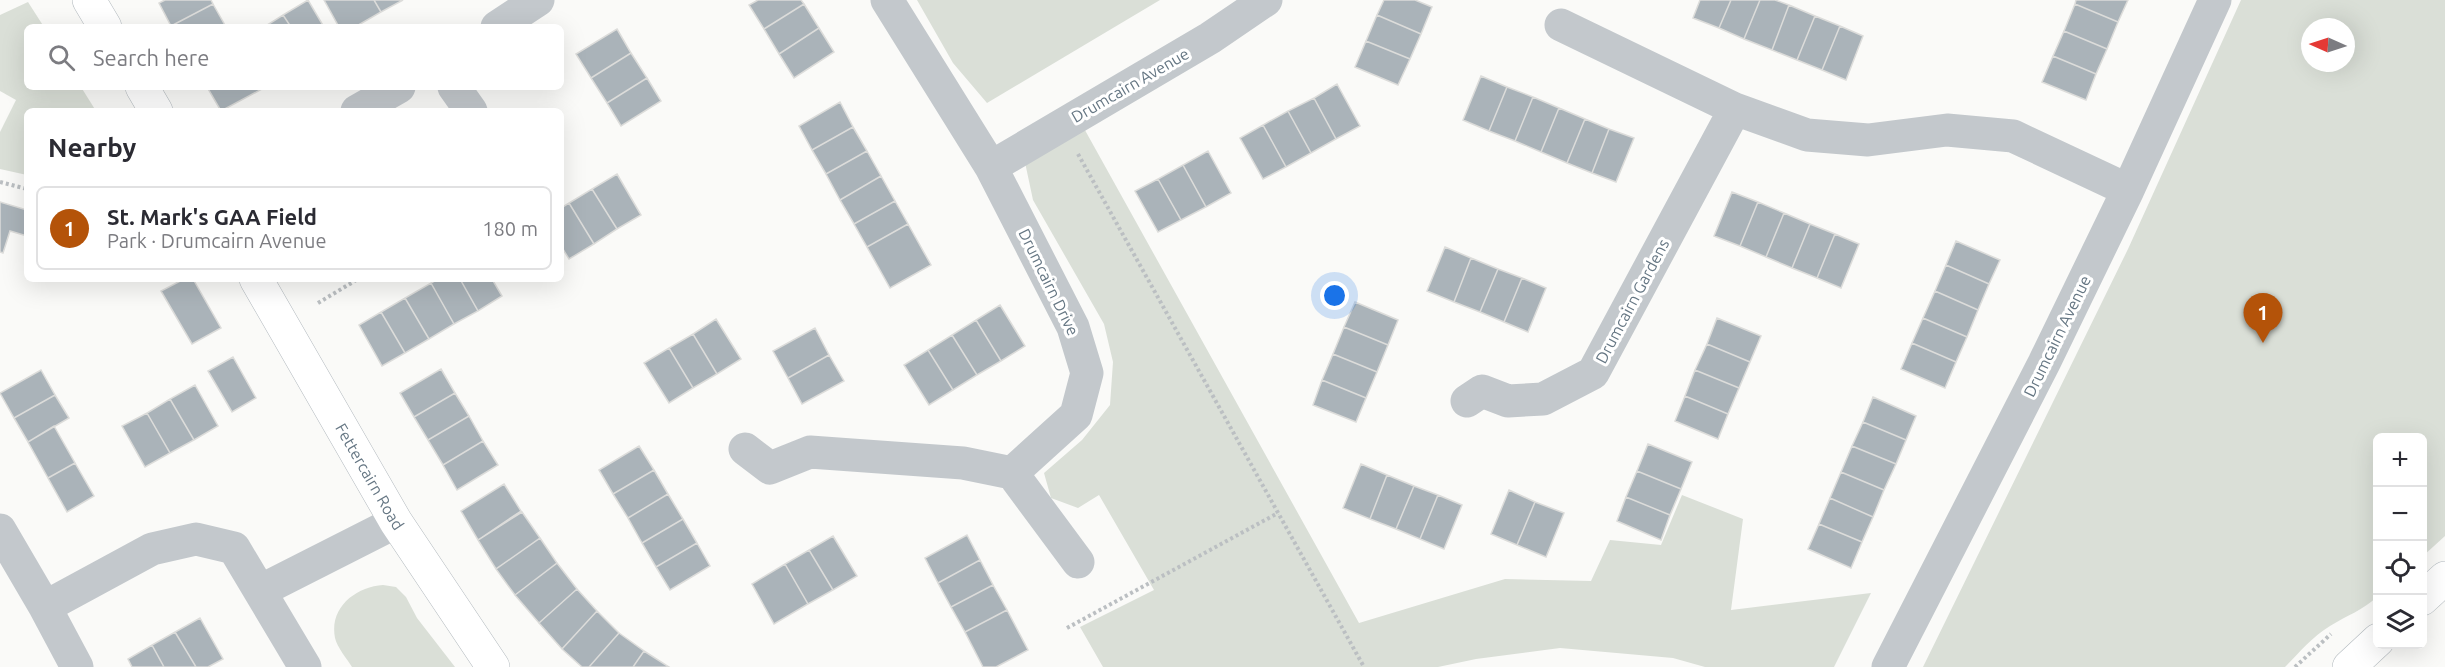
<!DOCTYPE html>
<html lang="en">
<head>
<meta charset="utf-8">
<style>
  body { margin:0; font-family:Ubuntu,sans-serif; background:#f7f7f7; color:#2b2b33 }
  .controls { position:absolute; right:18px; bottom:18px; display:grid; overflow:hidden; border-radius:9px; box-shadow:0 6px 24px #0002 }
  .controls button { width:54px; height:54px; display:grid; place-items:center; padding:0; border:0; border-bottom:2px solid #e1e1e2; background:#fff; color:#2b2b33; font:30px sans-serif }
  .compass { position:absolute; left:2301px; top:18px; width:54px; height:54px; border-radius:50%; background:#fff; box-shadow:0 6px 24px #0002; rotate:273deg }
  .you { position:absolute; left:1335px; top:296px; width:21px; height:21px; margin:-15px; border:4px solid #fff; border-radius:50%; background:#1a73e8; box-shadow:0 0 0 9px #1a73e833 }
  .badge { display:grid; place-items:center; width:39px; height:39px; border-radius:50%; background:#b45309; color:#fff; font-size:20px; font-weight:700 }
  .pin { position:absolute; translate:-50% -50px; filter:drop-shadow(0 2px 3px #0008) }
  .pin::after { content:''; position:absolute; top:32px; width:21px; height:18px; background:inherit; clip-path:polygon(0 0,100% 0,50% 100%) }
  .list { margin:0; padding:0; list-style:none }
  h2 { display:flex; justify-content:space-between; align-items:center; height:78px; margin:0; padding:0 24px; font-size:26px }
  h2 small { font-size:20px; font-weight:400; color:#7c7c81 }
  .list li { display:grid; grid-template-columns:39px 1fr auto; gap:18px; align-items:center; box-sizing:border-box; height:84px; margin:0 12px 12px; padding:0 12px; border:2px solid #e1e1e2; border-radius:9px }
  .list b { display:block; font-size:22px; white-space:nowrap }
  .list p { margin:0; font-size:20px; white-space:nowrap; color:#7c7c81 }
  .list em { font-size:20px; font-style:normal; color:#7c7c81 }
  .icon { flex:none; width:33px; height:33px; fill:none; stroke:currentColor; stroke-width:2; stroke-linecap:round; stroke-linejoin:round }
  .map { position:relative; flex:none; width:2445px; height:667px; overflow:hidden }
  .search { position:absolute; background:#fff; box-shadow:0 6px 24px #0002; left:24px; top:24px; width:540px; height:66px; display:flex; align-items:center; gap:15px; box-sizing:border-box; padding:0 21px; border-radius:9px; color:#7c7c81; font-size:22px }
  .panel { position:absolute; background:#fff; box-shadow:0 6px 24px #0002; left:24px; top:108px; width:540px; height:174px; border-radius:9px }
  .map>svg:first-child { display:block }
  .green { fill:#dadfd7; fill-rule:evenodd }
  .building { fill:#aab3b9; stroke:#dcdcda; stroke-width:1.5 }
  .lines { fill:none; stroke-linecap:round; stroke-linejoin:round }
  .secondary-casing { stroke:#b3babf; stroke-width:34 }
  .path { stroke:#bbbfc2; stroke-width:4; stroke-dasharray:3 3; stroke-linecap:butt }
  .street { stroke:#c3c8cc; stroke-width:33 }
  .secondary { stroke:#fff; stroke-width:33 }
  .labels { text-anchor:middle; stroke-width:6; stroke-linejoin:round; paint-order:stroke }
  .street-label { font-size:16px; fill:#657683; stroke:#fff }
</style>
</head>
<body>
<div class="map">
<svg width="2445" height="667" viewBox="0 0 2445 667">
  <rect width="100%" height="100%" fill="#fafaf8"/>
  <!-- green -->
  <path class="green" d="M 917,0 L 1160,0 L 987,103 L 953,63 Z
    M 2241,0 L 2445,0 L 2445,536 L 2423,556 L 2422,438 L 2378,438 L 2377,597 C 2363,610 2346,616 2330,626 C 2312,637 2299,653 2285,667 L 1923,667 L 2128,249 ZM 2310,27 L 2346,27 L 2346,63 L 2310,63 Z
    M 28,2 L 44,27 L 27,27 L 27,87 L 81,87 L 96,111 L 27,111 L 27,175 L 0,169 L 0,132 L 16,100 L 0,91 L 0,15 Z
    M 1076,114 L 1359,623 L 1505,579 L 1591,581 L 1610,540 L 1661,545 L 1682,495 L 1743,519 L 1731,610 L 1871,593 L 1834,667 L 1705,667 L 1673,658 L 1560,648 L 1476,659 L 1438,667 L 1103,667 L 1080,627 L 1154,590 L 1099,495 L 1078,508 L 1051,498 L 1044,473 L 1082,440 L 1110,405 L 1113,362 L 1104,324 L 1033,200 L 1023,153 Z
    M 383,585 L 396,587 L 406,597 L 417,618 L 455,667 L 352,667 C 347,659 337,647 335,638 C 329,607 356,587 383,585 Z"/>
  <!-- building -->
  <path class="building" d="M 165,0 L 211,0 L 213,4 L 171,26 L 159,3 Z
    M 308,0 L 324,27 L 291,27 L 283,15 Z
    M 324,0 L 374,0 L 381,12 L 355,27 L 339,27 Z
    M 374,0 L 403,0 L 381,12 Z
    M 758,0 L 801,0 L 804,4 L 764,29 L 749,5 Z
    M 1384,0 L 1415,0 L 1432,7 L 1421,34 L 1377,15 Z
    M 1700,0 L 1731,0 L 1719,28 L 1693,18 Z
    M 1731,0 L 1760,0 L 1744,39 L 1719,28 Z
    M 1760,0 L 1775,0 L 1789,5 L 1772,50 L 1744,39 Z
    M 2076,0 L 2128,0 L 2118,22 L 2075,4 Z
    M 213,4 L 226,27 L 171,26 Z
    M 804,4 L 819,28 L 779,54 L 764,29 Z
    M 2075,4 L 2118,22 L 2107,49 L 2064,31 Z
    M 1789,5 L 1815,16 L 1797,60 L 1772,50 Z
    M 283,15 L 291,27 L 264,27 Z
    M 1377,15 L 1421,34 L 1410,59 L 1366,41 Z
    M 1815,16 L 1840,26 L 1822,70 L 1797,60 Z
    M 1840,26 L 1863,36 L 1846,80 L 1822,70 Z
    M 819,28 L 834,52 L 794,78 L 779,54 Z
    M 617,29 L 631,53 L 591,78 L 576,54 Z
    M 2064,31 L 2107,49 L 2096,74 L 2053,56 Z
    M 1366,41 L 1410,59 L 1398,85 L 1355,67 Z
    M 631,53 L 647,78 L 607,103 L 591,78 Z
    M 2053,56 L 2096,74 L 2086,100 L 2042,82 Z
    M 1481,76 L 1507,87 L 1489,131 L 1463,120 Z
    M 647,78 L 661,101 L 621,126 L 607,103 Z
    M 1337,84 L 1360,126 L 1336,139 L 1314,98 Z
    M 207,87 L 261,87 L 262,89 L 221,111 Z
    M 1507,87 L 1533,97 L 1515,141 L 1489,131 Z
    M 1533,97 L 1559,108 L 1541,152 L 1515,141 Z
    M 1314,98 L 1336,139 L 1311,153 L 1288,111 Z
    M 840,102 L 853,127 L 812,150 L 799,126 Z
    M 1559,108 L 1585,119 L 1567,163 L 1541,152 Z
    M 1288,111 L 1311,153 L 1286,167 L 1263,125 Z
    M 1585,119 L 1609,129 L 1592,173 L 1567,163 Z
    M 1263,125 L 1286,167 L 1263,179 L 1240,138 Z
    M 853,127 L 867,151 L 826,174 L 812,150 Z
    M 1609,129 L 1634,138 L 1616,182 L 1592,173 Z
    M 867,151 L 881,176 L 840,200 L 826,174 Z
    M 1208,151 L 1231,193 L 1206,207 L 1183,165 Z
    M 1183,165 L 1206,207 L 1181,220 L 1158,179 Z
    M 617,174 L 641,215 L 617,229 L 592,189 Z
    M 881,176 L 895,201 L 854,224 L 840,200 Z
    M 1158,179 L 1181,220 L 1158,232 L 1135,191 Z
    M 592,189 L 617,229 L 594,244 L 569,203 Z
    M 1732,192 L 1758,202 L 1740,246 L 1714,236 Z
    M 895,201 L 908,224 L 867,247 L 854,224 Z
    M 0,202 L 27,210 L 27,236 L 10,231 L 3,253 L 0,252 Z
    M 1758,202 L 1784,213 L 1766,257 L 1740,246 Z
    M 569,203 L 594,244 L 569,259 L 561,246 L 561,208 Z
    M 1784,213 L 1810,224 L 1792,268 L 1766,257 Z
    M 908,224 L 931,265 L 890,288 L 867,247 Z
    M 1810,224 L 1835,234 L 1817,278 L 1792,268 Z
    M 1835,234 L 1859,244 L 1841,288 L 1817,278 Z
    M 1956,241 L 2000,260 L 1989,284 L 1946,265 Z
    M 1445,247 L 1471,258 L 1454,302 L 1427,291 Z
    M 1471,258 L 1498,269 L 1480,312 L 1454,302 Z
    M 1946,265 L 1989,284 L 1978,310 L 1935,291 Z
    M 1498,269 L 1522,278 L 1504,322 L 1480,312 Z
    M 1522,278 L 1546,288 L 1528,332 L 1504,322 Z
    M 184,279 L 193,279 L 221,328 L 192,344 L 161,291 Z
    M 438,279 L 460,279 L 478,311 L 454,324 L 431,283 Z
    M 460,279 L 492,279 L 502,296 L 478,311 Z
    M 431,283 L 454,324 L 429,339 L 405,298 Z
    M 1935,291 L 1978,310 L 1967,337 L 1923,318 Z
    M 405,298 L 429,339 L 405,353 L 381,312 Z
    M 1355,302 L 1398,320 L 1388,345 L 1344,327 Z
    M 1000,305 L 1025,346 L 1001,361 L 976,320 Z
    M 381,312 L 405,353 L 382,366 L 359,325 Z
    M 1717,318 L 1761,336 L 1750,362 L 1707,344 Z
    M 1923,318 L 1967,337 L 1956,362 L 1912,343 Z
    M 716,319 L 741,359 L 717,374 L 693,334 Z
    M 976,320 L 1001,361 L 977,375 L 952,335 Z
    M 1344,327 L 1388,345 L 1377,372 L 1333,354 Z
    M 815,328 L 829,355 L 788,378 L 773,351 Z
    M 693,334 L 717,374 L 693,388 L 669,348 Z
    M 952,335 L 977,375 L 953,390 L 928,350 Z
    M 1912,343 L 1956,362 L 1945,388 L 1901,369 Z
    M 1707,344 L 1750,362 L 1739,388 L 1695,370 Z
    M 669,348 L 693,388 L 669,403 L 644,363 Z
    M 928,350 L 953,390 L 929,405 L 904,365 Z
    M 1333,354 L 1377,372 L 1366,398 L 1322,380 Z
    M 829,355 L 844,381 L 802,404 L 788,378 Z
    M 233,357 L 256,398 L 232,412 L 208,371 Z
    M 441,369 L 455,393 L 414,417 L 400,393 Z
    M 41,370 L 55,395 L 14,418 L 0,393 Z
    M 1695,370 L 1739,388 L 1728,414 L 1685,396 Z
    M 1322,380 L 1366,398 L 1356,422 L 1313,405 Z
    M 195,385 L 218,426 L 194,440 L 170,399 Z
    M 455,393 L 469,416 L 428,440 L 414,417 Z
    M 55,395 L 69,418 L 28,442 L 14,418 Z
    M 1685,396 L 1728,414 L 1718,439 L 1675,421 Z
    M 1873,397 L 1916,416 L 1906,440 L 1863,422 Z
    M 170,399 L 194,440 L 170,453 L 147,413 Z
    M 147,413 L 170,453 L 145,467 L 122,426 Z
    M 469,416 L 483,441 L 443,465 L 428,440 Z
    M 1863,422 L 1906,440 L 1896,464 L 1852,446 Z
    M 54,426 L 75,463 L 48,478 L 28,442 Z
    M 483,441 L 498,465 L 457,490 L 443,465 Z
    M 1648,444 L 1692,462 L 1681,489 L 1637,471 Z
    M 639,446 L 654,470 L 613,494 L 599,470 Z
    M 1852,446 L 1896,464 L 1884,490 L 1841,472 Z
    M 75,463 L 94,496 L 67,512 L 48,478 Z
    M 1361,464 L 1387,475 L 1370,519 L 1343,508 Z
    M 654,470 L 668,494 L 628,518 L 613,494 Z
    M 1637,471 L 1681,489 L 1670,515 L 1626,497 Z
    M 1841,472 L 1884,490 L 1873,517 L 1830,498 Z
    M 1387,475 L 1414,486 L 1396,529 L 1370,519 Z
    M 504,484 L 521,511 L 478,540 L 461,511 Z
    M 1414,486 L 1438,495 L 1420,539 L 1396,529 Z
    M 1509,490 L 1535,502 L 1517,545 L 1491,534 Z
    M 668,494 L 683,519 L 642,543 L 628,518 Z
    M 1438,495 L 1462,505 L 1444,549 L 1420,539 Z
    M 1626,497 L 1670,515 L 1661,540 L 1617,521 Z
    M 1830,498 L 1873,517 L 1862,542 L 1819,524 Z
    M 1535,502 L 1564,513 L 1546,557 L 1517,545 Z
    M 522,512 L 540,538 L 496,569 L 478,540 Z
    M 683,519 L 697,543 L 656,567 L 642,543 Z
    M 1819,524 L 1862,542 L 1851,568 L 1808,549 Z
    M 967,535 L 980,560 L 938,583 L 925,558 Z
    M 833,536 L 857,576 L 833,590 L 809,550 Z
    M 540,538 L 557,563 L 515,595 L 496,569 Z
    M 697,543 L 710,566 L 670,590 L 656,567 Z
    M 809,550 L 833,590 L 808,604 L 785,564 Z
    M 980,560 L 993,585 L 951,607 L 938,583 Z
    M 557,563 L 577,589 L 539,623 L 515,595 Z
    M 785,564 L 808,604 L 774,624 L 752,584 Z
    M 993,585 L 1007,610 L 965,632 L 951,607 Z
    M 577,589 L 597,611 L 562,649 L 539,623 Z
    M 1007,610 L 1028,650 L 996,667 L 983,667 L 965,632 Z
    M 597,611 L 619,633 L 589,667 L 582,667 L 562,649 Z
    M 200,618 L 223,659 L 208,667 L 196,667 L 175,632 Z
    M 175,632 L 196,667 L 164,667 L 152,645 Z
    M 619,633 L 644,651 L 633,667 L 589,667 Z
    M 152,645 L 164,667 L 132,667 L 128,659 Z
    M 644,651 L 669,667 L 633,667 Z"/>
  <g class="lines">
    <!-- secondary casing -->
    <g class="secondary-casing">
      <g id="secondary">
        <path d="M 89,0 L 105,27"/>
        <path d="M 142,87 L 156,111"/>
        <path id="s1" d="M 256,279 L 396,522 L 493,667"/>
        <path d="M 2422,599 L 2445,578"/>
        <path d="M 2349,667 L 2378,640"/>
      </g>
    </g>
    <!-- path -->
    <path class="path" d="M 1078,154 L 1364,667
      M 0,182 L 27,189
      M 318,303 L 358,279
      M 1067,628 L 1278,513
      M 2295,667 L 2331,634"/>
    <!-- street -->
    <path class="street" d="M 1561,25 L 1735,109 L 1807,135 L 1868,140 L 1947,130 L 2013,136 L 2128,190
      M 497,27 L 538,0
      M 454,87 L 471,111
      M 357,111 L 399,87
      M 991,167 L 1210,38 L 1266,0
      M 1467,401 L 1482,391 L 1508,401 L 1543,399 L 1593,373 L 1735,109
      M 745,449 L 770,468 L 810,452 L 963,463 L 1012,473 L 1076,415 L 1087,373 L 1073,327 L 991,167 L 887,0
      M 1012,473 L 1078,562
      M 0,530 L 45,607 L 77,667
      M 260,591 L 396,522
      M 45,607 L 152,549 L 196,539 L 234,548 L 305,667
      M 1888,667 L 2044,363 L 2128,190 L 2215,0"/>
    <!-- secondary -->
    <use href="#secondary" class="secondary"/>
  </g>
  <g class="labels">
    <!-- street labels -->
    <g class="street-label">
      <text transform="translate(1130 85) rotate(-30)" y="6">Drumcairn Avenue</text>
      <text transform="translate(1049 282) rotate(64)" y="6">Drumcairn Drive</text>
      <text transform="translate(1632 301) rotate(-62)" y="6">Drumcairn Gardens</text>
      <text transform="translate(2057 336) rotate(-64)" y="6">Drumcairn Avenue</text>
      <text dy="6" stroke="none"><textPath href="#s1" startOffset="228">Fettercairn Road</textPath></text>
    </g>
  </g>
</svg>
<div class="controls">
<button>+</button>
<button>−</button>
<button><svg class="icon" aria-label="locate" viewBox="0 0 24 24"><circle cx="12" cy="12" r="6"/><path d="M12 2v4M12 18v4M2 12h4M18 12h4"/></svg></button>
<button><svg class="icon" aria-label="layers" viewBox="0 0 24 24"><path d="M12 4l9 5-9 5-9-5zM3 14l9 5 9-5"/></svg></button>
</div>
<svg class="compass" viewBox="-18 -18 36 36"><path d="M0-13l5 13h-10z" fill="#e53935"/><path d="M0 13l5-13h-10z" fill="#7c7c81"/></svg>
<div class="you"></div>
<div class="pin badge" style="left:2263px;top:343px">1</div>
<div class="search"><svg class="icon" aria-label="search" viewBox="0 0 24 24"><circle cx="10" cy="10" r="6"/><path d="M15 15l6 6"/></svg>Search here</div>
<section class="panel">
<h2>Nearby<small></small></h2>
<ul class="list">
<li><span class="badge">1</span><div><b>St. Mark's GAA Field</b><p>Park · Drumcairn Avenue</p></div><em>180 m</em></li>
</ul>
</section>
</div>
</body>
</html>
